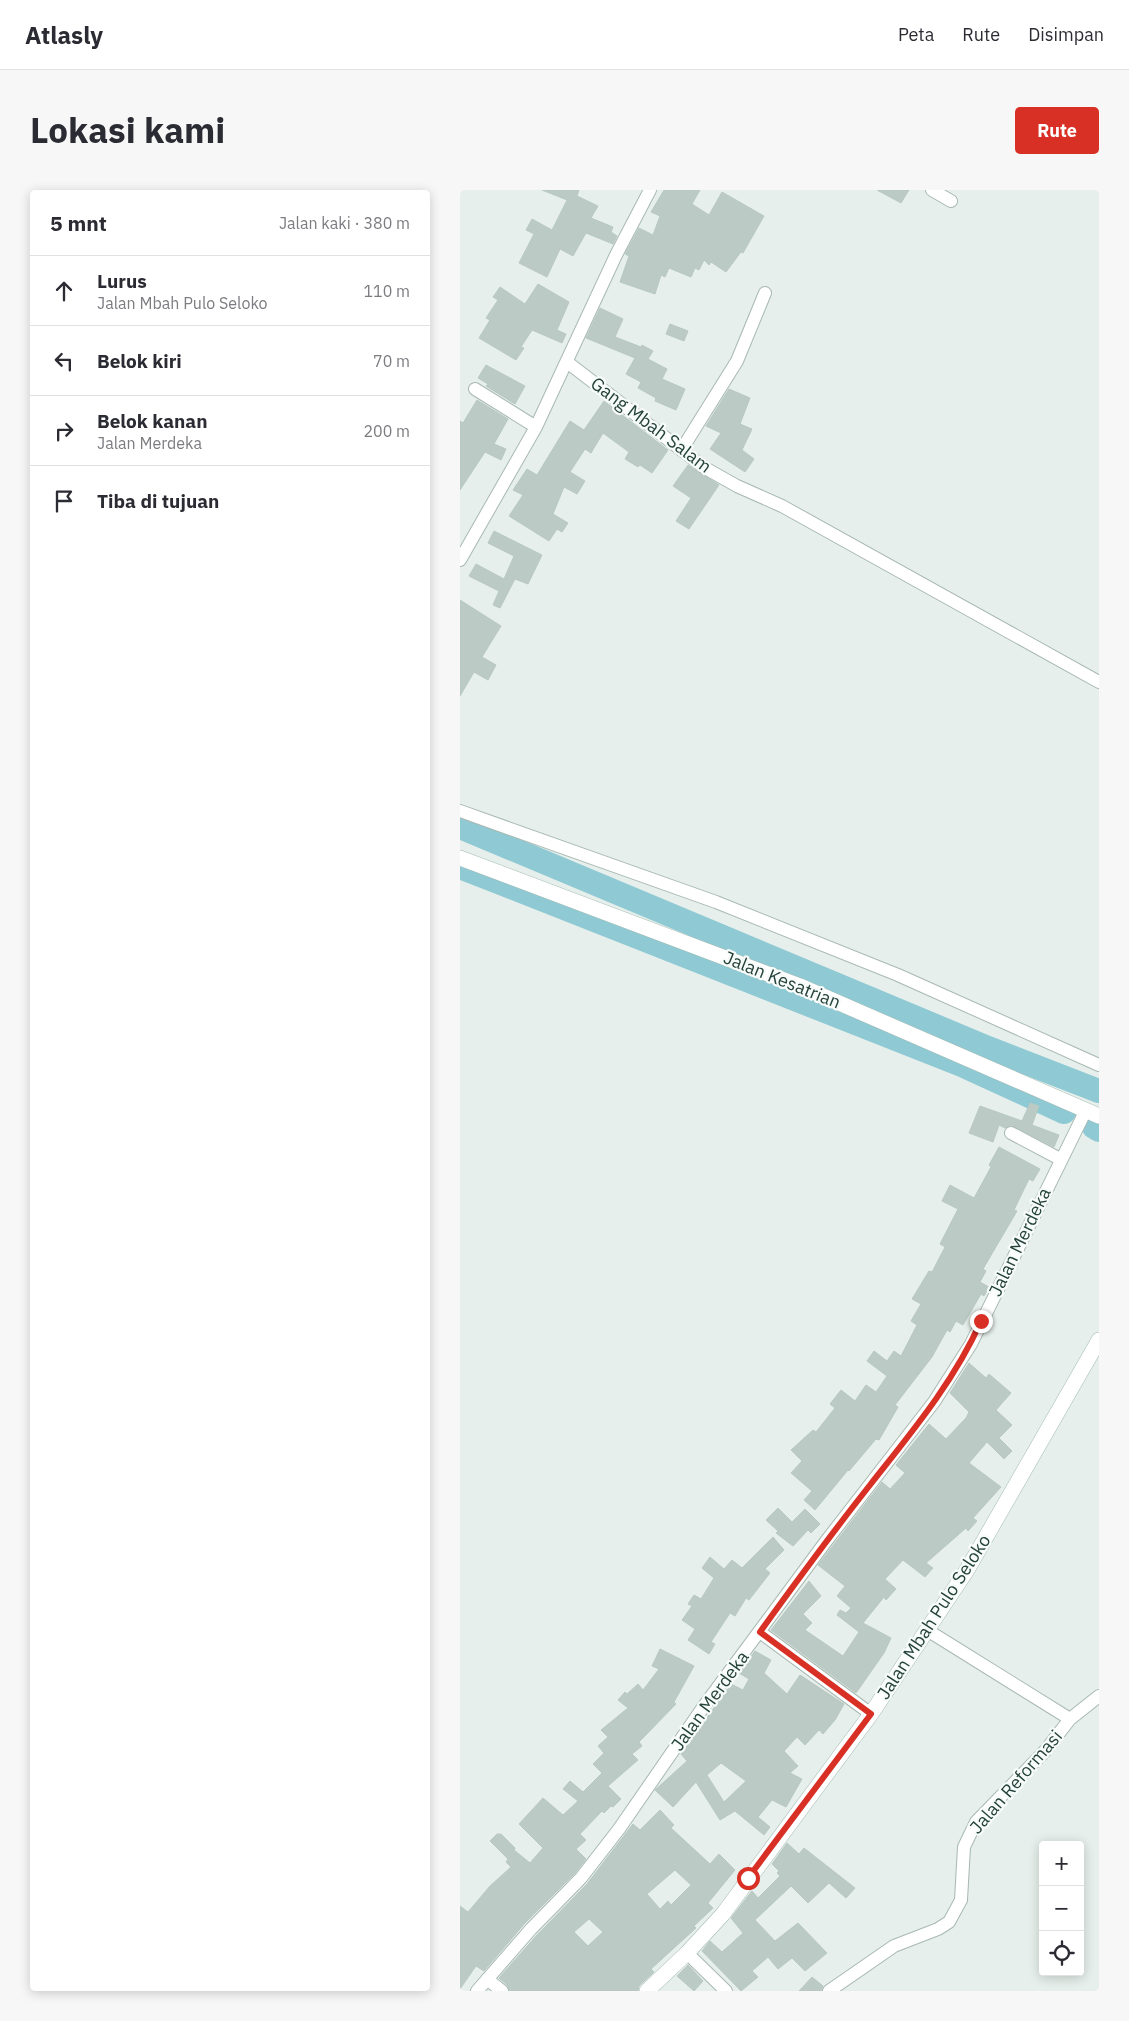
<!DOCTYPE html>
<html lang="id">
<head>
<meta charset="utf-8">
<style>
  body { margin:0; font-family:"IBM Plex Sans",sans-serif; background:#f7f7f7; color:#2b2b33 }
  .controls { position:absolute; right:15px; bottom:15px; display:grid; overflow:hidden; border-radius:5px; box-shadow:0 2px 12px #0003 }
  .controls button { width:45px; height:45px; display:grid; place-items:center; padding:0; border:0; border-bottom:1px solid #e1e1e2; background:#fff; color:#2b2b33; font:25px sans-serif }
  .stop { position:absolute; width:15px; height:15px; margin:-11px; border:4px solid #d93025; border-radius:50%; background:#fff }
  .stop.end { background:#d93025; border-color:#fff; box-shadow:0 1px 5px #0008 }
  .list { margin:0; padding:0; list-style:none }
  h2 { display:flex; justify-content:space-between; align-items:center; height:65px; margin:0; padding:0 20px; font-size:21px }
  h2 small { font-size:16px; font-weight:400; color:#7c7c81 }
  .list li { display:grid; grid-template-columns:32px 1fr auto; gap:15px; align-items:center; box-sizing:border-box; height:70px; padding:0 20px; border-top:1px solid #e1e1e2 }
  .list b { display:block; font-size:19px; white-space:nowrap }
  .list p { margin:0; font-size:16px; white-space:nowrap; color:#7c7c81 }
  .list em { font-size:16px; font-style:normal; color:#7c7c81 }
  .icon { flex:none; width:28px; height:28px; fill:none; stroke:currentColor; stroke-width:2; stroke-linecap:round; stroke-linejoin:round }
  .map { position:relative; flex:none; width:639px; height:1801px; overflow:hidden; border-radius:5px }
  header { display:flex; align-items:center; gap:30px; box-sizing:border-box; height:70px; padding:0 25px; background:#fff; border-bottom:1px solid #e1e1e2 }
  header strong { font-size:24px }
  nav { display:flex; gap:28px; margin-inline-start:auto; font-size:18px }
  .intro { display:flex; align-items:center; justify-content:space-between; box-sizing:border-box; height:120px; padding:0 30px }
  h1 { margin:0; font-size:35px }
  .button { padding:12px 22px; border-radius:5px; background:#d93025; color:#fff; font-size:18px; font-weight:700 }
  main { display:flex; gap:30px; padding:0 30px }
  aside { flex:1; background:#fff; border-radius:5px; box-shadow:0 2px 12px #0003 }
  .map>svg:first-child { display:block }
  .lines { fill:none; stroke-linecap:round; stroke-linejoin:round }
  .river { stroke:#8ec9d4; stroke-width:24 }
  .building { fill:#bbcac4; stroke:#b8c9c2; fill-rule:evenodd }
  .street-casing { stroke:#a8b8b2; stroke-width:14 }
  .secondary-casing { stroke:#a4bbb3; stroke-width:16 }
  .street { stroke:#fff; stroke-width:12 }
  .secondary { stroke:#fff; stroke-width:15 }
  .route { stroke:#d93025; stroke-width:6 }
  .labels { text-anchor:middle; stroke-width:4.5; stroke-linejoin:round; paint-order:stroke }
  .street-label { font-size:18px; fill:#24423a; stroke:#f7fbf9 }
</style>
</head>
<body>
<header>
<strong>Atlasly</strong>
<nav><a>Peta</a><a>Rute</a><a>Disimpan</a></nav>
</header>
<div class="intro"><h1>Lokasi kami</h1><a class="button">Rute</a></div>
<main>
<aside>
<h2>5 mnt<small>Jalan kaki · 380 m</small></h2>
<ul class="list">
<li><svg class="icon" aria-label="ahead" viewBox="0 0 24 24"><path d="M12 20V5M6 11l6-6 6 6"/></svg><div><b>Lurus</b><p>Jalan Mbah Pulo Seloko</p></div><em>110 m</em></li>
<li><svg class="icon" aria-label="left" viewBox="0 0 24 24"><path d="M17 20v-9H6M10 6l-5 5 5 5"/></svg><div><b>Belok kiri</b></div><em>70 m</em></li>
<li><svg class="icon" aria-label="right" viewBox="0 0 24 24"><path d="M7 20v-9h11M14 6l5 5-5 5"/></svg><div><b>Belok kanan</b><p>Jalan Merdeka</p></div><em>200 m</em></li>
<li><svg class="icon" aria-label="arrive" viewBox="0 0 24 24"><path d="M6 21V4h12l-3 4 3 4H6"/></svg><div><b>Tiba di tujuan</b></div></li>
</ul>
</aside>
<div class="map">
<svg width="639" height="1801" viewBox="0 0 639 1801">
  <rect width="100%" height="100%" fill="#e6efeb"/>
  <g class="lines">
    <!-- river -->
    <path class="river" d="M 0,637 L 528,858 L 639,901
      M 0,677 L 502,875 L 604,922
      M 634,937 L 639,940"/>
  </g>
  <!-- building -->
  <path class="building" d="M 82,0 L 119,0 L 117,6 L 138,16 L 131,28 L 153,37 L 151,42 L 157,46 L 153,54 L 126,43 L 113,66 L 100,59 L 87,87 L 59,73 L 74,44 L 66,40 L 72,29 L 92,40 L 107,10 Z
    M 204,0 L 240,0 L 232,14 L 249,25 L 262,2 L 304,26 L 283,63 L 281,62 L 266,82 L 251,72 L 249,75 L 244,70 L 239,80 L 235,78 L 231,87 L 209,78 L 205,87 L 201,85 L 195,104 L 160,92 L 169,66 L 165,64 L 179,38 L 193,45 L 200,26 L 191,22 Z
    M 417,0 L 449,0 L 441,13 Z
    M 78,94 L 109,112 L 97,140 L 106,144 L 102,153 L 72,140 L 61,157 L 64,158 L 56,170 L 19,148 L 30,130 L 26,128 L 38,110 L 33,107 L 40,97 L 65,114 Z
    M 140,118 L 163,129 L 155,147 L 181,157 L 182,155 L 193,161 L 188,169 L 207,179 L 202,189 L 225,199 L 216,220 L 195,211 L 196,208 L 178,198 L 181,192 L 166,184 L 175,168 L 126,148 Z
    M 210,134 L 228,141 L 224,151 L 206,144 Z
    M 26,175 L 65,196 L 55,214 L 26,196 L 28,194 L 18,188 Z
    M 269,199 L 290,208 L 280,234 L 292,239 L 282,260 L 294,269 L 285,282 L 250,259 L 261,243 L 246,236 Z
    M 17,210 L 48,229 L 34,254 L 46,259 L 41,270 L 25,262 L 0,300 L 0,231 L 3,233 Z
    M 144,211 L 208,260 L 192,283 L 180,275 L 178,277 L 165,269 L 169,262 L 143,243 L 131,263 L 125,259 L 110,282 L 125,291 L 117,304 L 104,297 L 93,324 L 108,333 L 102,342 L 97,339 L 89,351 L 49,326 L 63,305 L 53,300 L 67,279 L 77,285 L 110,231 L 124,240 Z
    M 228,275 L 259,295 L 229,339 L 216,331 L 231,308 L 213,296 Z
    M 34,341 L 82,365 L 68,394 L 55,389 L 40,418 L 33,415 L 39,401 L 9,386 L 16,374 L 44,389 L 54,366 L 28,353 Z
    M 0,410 L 41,436 L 22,467 L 36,475 L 28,490 L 14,482 L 0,506 Z
    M 570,913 L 579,916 L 572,935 L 599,945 L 594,957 L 551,935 L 545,938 L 539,935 L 533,952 L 509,943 L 520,916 L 562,931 Z
    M 539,957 L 580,979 L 573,991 L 569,989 L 554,1020 L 557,1021 L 523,1079 L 526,1081 L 520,1092 L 529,1097 L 524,1106 L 521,1104 L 503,1135 L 496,1131 L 490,1142 L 487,1140 L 472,1167 L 435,1215 L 438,1217 L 419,1250 L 416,1249 L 389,1281 L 388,1280 L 355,1320 L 344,1310 L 352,1301 L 331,1283 L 342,1271 L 331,1260 L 353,1240 L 356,1242 L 375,1218 L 370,1214 L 381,1200 L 395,1211 L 406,1195 L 416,1202 L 427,1186 L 407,1171 L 414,1161 L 427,1171 L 434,1161 L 441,1166 L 457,1135 L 451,1131 L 461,1114 L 452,1109 L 469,1081 L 472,1082 L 485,1057 L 480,1054 L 498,1019 L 482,1011 L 490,995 L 514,1008 L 531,977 L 529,975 Z
    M 509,1173 L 526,1188 L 529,1184 L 551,1203 L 536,1220 L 552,1235 L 539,1248 L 552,1261 L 544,1269 L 527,1252 L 509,1273 L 541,1297 L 513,1328 L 517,1331 L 508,1341 L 506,1338 L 466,1373 L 473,1378 L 465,1387 L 443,1370 L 425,1389 L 436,1399 L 426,1410 L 424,1407 L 403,1433 L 431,1448 L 424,1463 L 396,1503 L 311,1440 L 349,1391 L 361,1406 L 343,1424 L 352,1433 L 345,1440 L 383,1466 L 399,1442 L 377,1425 L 380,1420 L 386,1423 L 391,1418 L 377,1406 L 385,1396 L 358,1375 L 422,1292 L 430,1299 L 445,1283 L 436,1275 L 469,1234 L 486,1249 L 506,1228 L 509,1222 L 490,1203 Z
    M 318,1318 L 332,1332 L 345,1319 L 360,1334 L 351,1343 L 348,1340 L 333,1356 L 316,1343 L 318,1341 L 306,1330 Z
    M 313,1347 L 324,1360 L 305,1379 L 310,1383 L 289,1410 L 286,1408 L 275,1426 L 270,1423 L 251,1452 L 255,1454 L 249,1464 L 228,1450 L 235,1439 L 222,1430 L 232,1416 L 228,1414 L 234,1405 L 241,1409 L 254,1388 L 242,1378 L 250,1367 L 264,1379 L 272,1370 L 282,1378 Z
    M 200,1459 L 234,1476 L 214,1512 L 216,1514 L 179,1552 L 182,1556 L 172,1564 L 178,1570 L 148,1596 L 161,1609 L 153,1617 L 151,1616 L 144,1623 L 142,1621 L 120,1644 L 126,1650 L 116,1659 L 126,1669 L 115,1683 L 65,1733 L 24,1781 L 16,1776 L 0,1799 L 0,1716 L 8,1722 L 30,1696 L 51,1677 L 46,1672 L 48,1669 L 30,1651 L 37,1644 L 41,1644 L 55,1658 L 54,1660 L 70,1673 L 83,1658 L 59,1634 L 83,1608 L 103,1625 L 118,1611 L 103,1599 L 110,1591 L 123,1602 L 142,1583 L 133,1574 L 144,1563 L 138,1556 L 148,1547 L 141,1540 L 168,1518 L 158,1510 L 165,1502 L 167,1504 L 178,1494 L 183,1500 L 199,1479 L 192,1476 Z
    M 295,1461 L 311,1470 L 304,1483 L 327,1504 L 340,1485 L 384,1514 L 375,1530 L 363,1544 L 359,1540 L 345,1555 L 337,1547 L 324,1561 L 338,1576 L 330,1583 L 342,1589 L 326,1617 L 312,1610 L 298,1627 L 310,1637 L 304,1645 L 275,1621 L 260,1630 L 236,1592 L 213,1617 L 195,1600 L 227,1571 L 221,1564 L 271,1494 L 283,1500 L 289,1489 L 279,1483 ZM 261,1573 L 286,1591 L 264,1612 L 247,1585 Z
    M 200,1620 L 214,1635 L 211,1638 L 250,1674 L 259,1664 L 275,1680 L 248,1713 L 253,1718 L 234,1736 L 236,1738 L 191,1779 L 194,1782 L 179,1796 L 178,1801 L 50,1801 L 47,1795 L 39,1788 L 77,1745 L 127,1694 L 173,1634 L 180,1640 ZM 215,1680 L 231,1695 L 211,1715 L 208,1711 L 200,1719 L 187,1704 ZM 129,1729 L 143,1742 L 128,1756 L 114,1742 Z
    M 327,1653 L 339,1664 L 344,1658 L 395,1698 L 386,1708 L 369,1693 L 348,1713 L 331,1696 L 295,1730 L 315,1751 L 338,1733 L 367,1763 L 345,1781 L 332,1768 L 318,1779 L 308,1767 L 292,1781 L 298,1787 L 281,1801 L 242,1761 L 250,1751 L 262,1762 L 283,1743 L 271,1728 L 292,1701 L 298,1708 L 320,1686 L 317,1683 L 319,1681 L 312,1674 Z
    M 228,1775 L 243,1791 L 234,1801 L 217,1786 Z
    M 352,1787 L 363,1796 L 361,1801 L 339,1801 Z"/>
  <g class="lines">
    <!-- street casing -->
    <g class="street-casing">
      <path id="street" d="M 472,0 L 491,11
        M 107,172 L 245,278 L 277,296 L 322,316 L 639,492
        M 15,199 L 76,237
        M 222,259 L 277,171 L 305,103
        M 0,370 L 76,237 L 156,65 L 190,0
        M 0,621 L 256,712 L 438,785 L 639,875
        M 551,943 L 600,969
        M 467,1440 L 610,1529
        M 300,1442 L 411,1524
        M 227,1763 L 266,1801
        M 27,1789 L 42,1801
        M 17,1801 L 71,1739 L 121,1688 L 159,1639 L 244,1516 L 367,1350 L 474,1212 L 511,1154 L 626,920
        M 369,1801 L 434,1756 L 478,1739 L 489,1732 L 501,1710 L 504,1657 L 516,1632 L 585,1561 L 610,1529 L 639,1506"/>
    </g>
    <!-- secondary casing -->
    <g class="secondary-casing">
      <path id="secondary" d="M 0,668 L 340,796 L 639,926
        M 187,1801 L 227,1763 L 263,1724 L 411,1524 L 507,1380 L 639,1150"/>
    </g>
    <!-- street -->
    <use href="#street" class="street"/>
    <!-- secondary -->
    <use href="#secondary" class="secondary"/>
  </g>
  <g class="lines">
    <!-- route -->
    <path class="route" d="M 288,1688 L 411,1524 L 300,1442 C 336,1392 372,1343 410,1295 C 451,1243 494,1192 521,1131"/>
  </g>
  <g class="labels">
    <!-- street labels -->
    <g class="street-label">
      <text transform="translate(191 235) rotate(37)" y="6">Gang Mbah Salam</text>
      <text transform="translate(322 790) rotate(22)" y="6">Jalan Kesatrian</text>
      <text transform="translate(560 1052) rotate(-64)" y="6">Jalan Merdeka</text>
      <text transform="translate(474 1427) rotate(-57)" y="6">Jalan Mbah Pulo Seloko</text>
      <text transform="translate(250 1511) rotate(-54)" y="6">Jalan Merdeka</text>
      <text transform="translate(556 1592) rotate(-49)" y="6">Jalan Reformasi</text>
    </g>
  </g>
</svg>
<div class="controls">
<button>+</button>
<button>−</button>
<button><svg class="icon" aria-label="locate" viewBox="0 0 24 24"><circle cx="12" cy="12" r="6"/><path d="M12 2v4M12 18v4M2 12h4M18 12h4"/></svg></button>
</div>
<div class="stop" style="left:288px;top:1688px"></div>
<div class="stop end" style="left:521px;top:1131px"></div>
</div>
</main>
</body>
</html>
